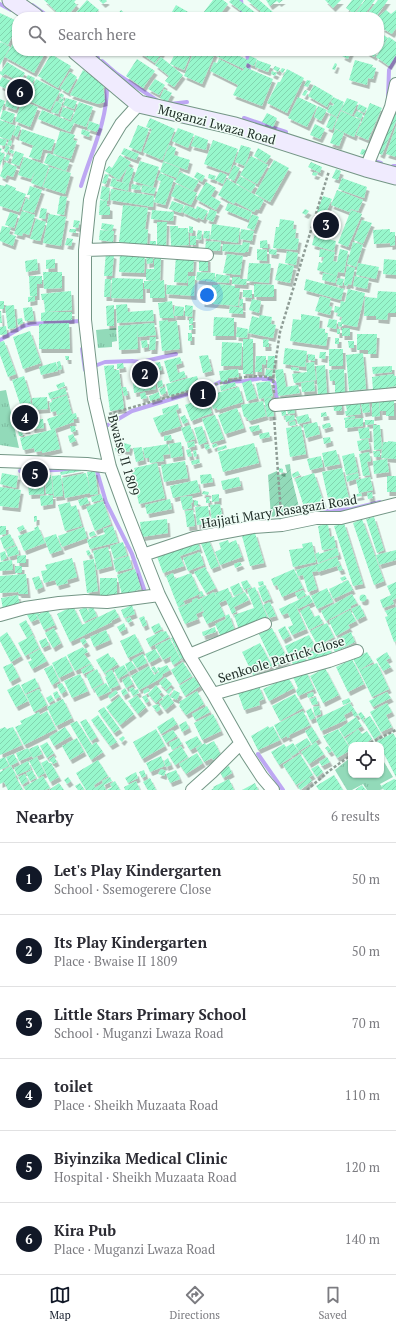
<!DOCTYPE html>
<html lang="en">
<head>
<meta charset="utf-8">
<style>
  body { margin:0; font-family:"PT Serif",serif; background:#f7f7f7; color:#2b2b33 }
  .controls { position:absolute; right:12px; bottom:12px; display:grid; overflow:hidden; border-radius:8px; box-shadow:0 1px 3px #0004 }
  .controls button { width:36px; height:36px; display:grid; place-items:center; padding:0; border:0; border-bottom:1px solid #e1e1e2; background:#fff; color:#2b2b33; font:20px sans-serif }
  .you { position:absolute; left:207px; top:295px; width:14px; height:14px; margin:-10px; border:3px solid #fff; border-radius:50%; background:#1a73e8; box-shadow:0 0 0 6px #1a73e833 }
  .badge { display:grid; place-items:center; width:26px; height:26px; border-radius:50%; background:#111827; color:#fff; font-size:13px; font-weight:700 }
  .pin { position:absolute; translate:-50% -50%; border:2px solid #fff; box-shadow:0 1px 4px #0006 }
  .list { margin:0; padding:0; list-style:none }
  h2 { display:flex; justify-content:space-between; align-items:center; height:52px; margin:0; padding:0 16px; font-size:17px }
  h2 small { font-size:13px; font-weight:400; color:#7c7c81 }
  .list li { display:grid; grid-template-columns:26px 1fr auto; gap:12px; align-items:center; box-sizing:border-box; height:72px; padding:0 16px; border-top:1px solid #e1e1e2 }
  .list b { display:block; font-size:15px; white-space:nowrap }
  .list p { margin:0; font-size:13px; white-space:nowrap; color:#7c7c81 }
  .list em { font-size:13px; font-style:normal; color:#7c7c81 }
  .icon { flex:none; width:22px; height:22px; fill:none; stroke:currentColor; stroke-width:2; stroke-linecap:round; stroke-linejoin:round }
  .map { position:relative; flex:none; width:396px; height:790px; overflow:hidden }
  .search { position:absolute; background:#fff; box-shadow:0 1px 3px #0004; left:12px; right:12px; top:12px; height:44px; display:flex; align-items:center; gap:10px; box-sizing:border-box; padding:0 14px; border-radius:16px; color:#7c7c81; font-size:15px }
  .sheet { height:484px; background:#fff }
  nav { display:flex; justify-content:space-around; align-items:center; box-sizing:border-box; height:56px; border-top:1px solid #e1e1e2; background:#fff; font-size:11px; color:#7c7c81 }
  nav a { display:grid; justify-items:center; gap:2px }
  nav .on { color:#111827 }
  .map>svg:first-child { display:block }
  .grass { fill:url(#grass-tufts) }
  .garden { fill:url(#garden-furrows) }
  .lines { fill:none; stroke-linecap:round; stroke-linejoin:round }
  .stream { stroke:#bda7f3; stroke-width:4 }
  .building { fill:url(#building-hatch); filter:url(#shadow) }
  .street-casing { stroke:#749686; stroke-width:14 }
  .secondary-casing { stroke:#749686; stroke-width:19 }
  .path { stroke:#8f9d96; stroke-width:2.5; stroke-dasharray:3 2; stroke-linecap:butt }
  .street { stroke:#fff; stroke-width:12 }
  .secondary { stroke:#f0ebfe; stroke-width:17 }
  .labels { text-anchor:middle; stroke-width:3; stroke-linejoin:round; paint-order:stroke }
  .street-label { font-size:13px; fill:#1c2a24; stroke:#effdf6 }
</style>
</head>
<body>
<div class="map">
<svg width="396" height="790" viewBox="0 0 396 790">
  <defs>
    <pattern id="grass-tufts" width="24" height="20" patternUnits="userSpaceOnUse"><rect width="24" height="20" fill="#92dab9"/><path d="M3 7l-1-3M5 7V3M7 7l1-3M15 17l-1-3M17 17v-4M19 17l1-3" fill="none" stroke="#7dbb9f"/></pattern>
    <pattern id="garden-furrows" width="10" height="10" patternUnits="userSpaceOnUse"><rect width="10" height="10" fill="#92dab9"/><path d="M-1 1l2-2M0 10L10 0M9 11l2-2" fill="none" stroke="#7dbb9f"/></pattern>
    <pattern id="building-hatch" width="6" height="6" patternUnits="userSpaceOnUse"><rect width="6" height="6" fill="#97f7cc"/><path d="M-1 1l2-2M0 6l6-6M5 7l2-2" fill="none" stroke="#82d4af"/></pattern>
    <filter id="shadow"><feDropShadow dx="2.5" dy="4" stdDeviation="0" flood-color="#0004"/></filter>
  </defs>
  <rect width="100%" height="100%" fill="#effdf6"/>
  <!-- grass -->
  <path class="grass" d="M 116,328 L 117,341 L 112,342 L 112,347 L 98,348 L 96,330 Z
    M 6,390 L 19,448 L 0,445 L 0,391 Z
    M 351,757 L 351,775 L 381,775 L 381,757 L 393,777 L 380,784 L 383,789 L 380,790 L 367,790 L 363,784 L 352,790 L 347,790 L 335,770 Z"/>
  <!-- garden -->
  <path class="garden" d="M 290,464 C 291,480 297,496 300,512 L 271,517 L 268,475 L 277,471 L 278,475 L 287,473 L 285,465 Z"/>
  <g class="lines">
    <!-- stream -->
    <path class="stream" d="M 241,0 L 243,17
      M 0,4 L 11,10
      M 32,5 L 49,17
      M 66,51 L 72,56
      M 91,51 L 98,58
      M 247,51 L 249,72
      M 102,61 L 117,74 L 158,101
      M 388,98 L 389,70 L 396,58
      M 170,104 L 187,102
      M 244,118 L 286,132
      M 374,161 L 381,163
      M 393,166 L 396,166
      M 81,186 C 91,153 107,122 107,87 L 105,84
      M 0,340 L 24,326 L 31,324 L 81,321
      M 82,349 L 85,370
      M 92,367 L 105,362 L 132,361 L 141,362 L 176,354
      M 101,426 L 108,425 L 132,411 L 208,388 L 220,382 L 245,381 L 262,378 L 263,379 L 270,379 L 275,383 L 277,400 L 280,400
      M 96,468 L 106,502 L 132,554 L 146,595
      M 20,471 C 36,470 52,471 69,469
      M 308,514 L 315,512 L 352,509 L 380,502
      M 258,754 L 283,790"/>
  </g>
  <!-- building -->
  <path class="building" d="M 44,0 L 76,0 L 74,2 L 77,5 L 66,17 L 62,17 Z
    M 87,0 L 99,10 L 92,17 L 72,17 Z
    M 99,0 L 106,0 L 107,1 L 103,4 Z
    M 213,0 L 223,0 L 228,4 L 218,17 L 200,17 Z
    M 231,0 L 239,0 L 256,13 L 252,17 L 249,17 L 229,2 Z
    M 247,0 L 259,0 L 274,13 L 270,17 L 267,17 Z
    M 266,0 L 283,0 L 279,3 L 277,1 L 270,6 Z
    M 325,0 L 341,0 L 333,8 Z
    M 352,0 L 364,0 L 354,14 L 346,8 Z
    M 365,0 L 375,0 L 363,17 L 353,17 Z
    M 378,0 L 388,0 L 376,17 L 365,17 Z
    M 176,5 L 190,13 L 187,17 L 169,17 Z
    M 121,10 L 129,17 L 115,17 Z
    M 386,10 L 391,14 L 396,10 L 396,28 L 392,34 L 382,28 L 383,26 L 379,23 L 379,16 Z
    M 341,12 L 349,17 L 338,17 Z
    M 0,13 L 17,21 L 17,26 L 8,45 L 0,41 Z
    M 226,13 L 231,17 L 223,17 Z
    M 379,32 L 388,38 L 379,50 Z
    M 17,37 L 17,51 L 42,51 L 45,53 L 34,73 L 5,57 Z
    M 389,37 L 396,42 L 396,55 L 389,66 L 376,57 Z
    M 1,42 L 10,47 L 0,65 L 0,43 Z
    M 141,51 L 163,51 L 155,63 L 140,53 Z
    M 176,51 L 192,51 L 184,70 L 170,64 Z
    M 194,51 L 216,51 L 202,84 L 184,76 Z
    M 218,51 L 229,51 L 248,60 L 250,56 L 257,59 L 254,66 L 247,63 L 245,67 L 273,79 L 262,106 L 233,95 L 238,85 L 210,71 L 214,62 L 217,63 L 219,59 L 243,71 L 244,69 L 216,56 Z
    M 345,51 L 351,52 L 348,59 L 342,56 Z
    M 365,51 L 378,51 L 374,57 Z
    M 51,54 L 71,66 L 58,88 L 38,76 Z
    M 161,57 L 183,75 L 174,87 L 165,81 L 169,76 L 155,65 Z
    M 137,59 L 155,71 L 143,88 L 126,76 Z
    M 257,60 L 271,65 L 268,72 L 255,67 Z
    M 355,60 L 373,65 L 372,67 L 376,68 L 373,79 L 368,78 L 367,85 L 349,80 Z
    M 7,62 L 25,73 L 20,82 L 5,74 L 3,76 L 0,74 L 0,71 L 1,72 Z
    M 335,63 L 337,64 L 335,70 L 332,69 Z
    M 275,66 L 280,68 L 278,72 L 273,69 Z
    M 282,68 L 285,69 L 283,73 L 280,71 Z
    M 287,69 L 304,78 L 287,113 L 267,103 L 278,82 L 280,82 Z
    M 83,70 L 103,84 L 105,102 L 98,104 L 70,95 Z
    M 272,71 L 277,73 L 275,76 L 271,74 Z
    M 70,72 L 77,77 L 68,93 L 60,88 Z
    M 28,75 L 35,78 L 25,98 L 0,86 L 0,81 L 2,77 L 22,86 Z
    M 36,79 L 60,91 L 50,110 L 27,100 Z
    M 155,79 L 165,85 L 159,95 L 148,89 Z
    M 307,80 L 311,81 L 308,87 L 304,86 Z
    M 314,85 L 333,96 L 327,107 L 308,96 Z
    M 164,89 L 172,93 L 167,102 L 160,98 Z
    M 305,90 L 308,91 L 305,96 L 302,95 Z
    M 9,93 L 21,98 L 16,110 L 5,106 Z
    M 61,93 L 64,95 L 63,98 L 59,96 Z
    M 298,97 L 317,106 L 307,127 L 288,118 Z
    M 333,97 L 344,102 L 337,117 L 327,112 L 330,105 L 333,106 L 334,104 L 331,102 Z
    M 60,98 L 64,99 L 62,103 L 58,102 Z
    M 66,98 L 77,101 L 74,109 L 63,105 Z
    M 347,98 L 358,102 L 352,115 L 341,110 Z
    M 0,99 L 5,101 L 0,113 Z
    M 22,101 L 38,107 L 30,127 L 15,121 Z
    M 56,101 L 62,104 L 58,114 L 51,112 Z
    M 79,102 L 93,107 L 86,127 L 74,123 L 70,132 L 38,119 L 42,110 L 71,122 Z
    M 370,103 L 382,108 L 368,140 L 356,135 Z
    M 359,104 L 367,108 L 364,113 L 357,109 Z
    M 318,106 L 327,110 L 321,121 L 314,117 Z
    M 63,107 L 74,111 L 70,120 L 60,116 Z
    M 396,109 L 396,121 L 382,155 L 378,153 Z
    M 3,110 L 15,114 L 12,123 L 0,119 Z
    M 341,111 L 361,120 L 354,137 L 334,128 Z
    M 357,111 L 363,114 L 361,119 L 354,116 Z
    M 267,113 L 277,118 L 273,127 L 262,122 Z
    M 331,115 L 337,118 L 332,130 L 326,127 Z
    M 150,118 L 175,129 L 162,160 L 143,152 L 152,129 L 146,127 Z
    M 0,120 L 16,126 L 10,140 L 0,137 Z
    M 89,121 L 100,125 L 97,132 L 87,129 Z
    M 315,124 L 325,129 L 320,139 L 310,135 Z
    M 17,125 L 21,127 L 17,137 L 13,135 Z
    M 138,125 L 149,129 L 141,152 L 129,147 Z
    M 396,126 L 396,157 L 386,154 Z
    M 178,128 L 194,134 L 188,148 L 172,141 Z
    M 22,129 L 55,140 L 51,151 L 43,149 L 40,160 L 29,157 L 33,146 L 37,147 L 19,140 Z
    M 82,129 L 90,132 L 89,137 L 81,134 Z
    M 335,129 L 344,133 L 339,146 L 330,143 Z
    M 60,131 L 75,135 L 73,140 L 77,141 L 71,159 L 53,154 Z
    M 195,135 L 208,140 L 206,150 L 191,146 Z
    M 0,138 L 7,140 L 5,146 L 0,145 Z
    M 9,140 L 12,141 L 11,146 L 7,145 Z
    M 213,140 L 238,149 L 229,173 L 204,164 Z
    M 6,145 L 10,147 L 7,153 L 4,151 Z
    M 169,145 L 176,148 L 174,155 L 190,160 L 187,170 L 163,161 Z
    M 241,145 L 251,148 L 245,166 L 235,162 Z
    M 0,148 L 2,149 L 0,152 L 5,154 L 0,166 Z
    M 124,148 L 139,154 L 136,160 L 121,154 Z
    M 258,148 L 271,156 L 266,163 L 254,156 Z
    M 10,149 L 14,151 L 13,154 L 9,152 Z
    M 362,149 L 366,150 L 364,155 L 360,154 Z
    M 15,151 L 24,154 L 19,166 L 11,163 Z
    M 48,153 L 70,161 L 66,171 L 44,163 Z
    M 7,154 L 10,156 L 8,161 L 4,160 Z
    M 120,155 L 131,162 L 119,180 L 105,171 L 109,166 L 112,168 Z
    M 251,156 L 268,165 L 257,184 L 240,175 Z
    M 24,157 L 49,166 L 42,187 L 31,183 L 35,171 L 31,179 L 18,175 Z
    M 274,160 L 289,168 L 270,202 L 255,194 Z
    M 140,161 L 159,167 L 153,187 L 133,181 Z
    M 5,162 L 17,167 L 13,177 L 7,175 L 5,179 L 0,176 Z
    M 163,162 L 180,168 L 177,178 L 160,172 Z
    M 311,162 L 322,167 L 320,173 L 308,167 Z
    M 234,165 L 240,168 L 234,181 L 228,178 Z
    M 128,166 L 134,169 L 129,184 L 122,182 Z
    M 50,167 L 71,173 L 65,194 L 43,187 Z
    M 336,169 L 341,171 L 338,180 L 332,178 Z
    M 180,172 L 199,181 L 193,191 L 175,182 Z
    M 197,172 L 205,176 L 202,182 L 194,177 Z
    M 220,172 L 227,175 L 223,184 L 215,180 Z
    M 313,172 L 318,173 L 316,176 L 312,175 Z
    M 160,173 L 174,179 L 165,205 L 154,202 L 161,181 L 157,180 Z
    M 105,174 L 109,175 L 106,184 L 102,183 Z
    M 209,174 L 216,176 L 214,180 L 208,178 Z
    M 240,176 L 256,185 L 251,192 L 236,183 Z
    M 112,178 L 117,179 L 116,181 L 129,184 L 128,191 L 110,186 Z
    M 342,178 L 367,187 L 364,198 L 338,189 Z
    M 227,179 L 264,200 L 259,210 L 256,209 L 254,212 L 235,202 L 234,204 L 218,195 Z
    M 206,182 L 216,188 L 211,196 L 221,202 L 216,210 L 196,199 Z
    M 6,184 L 16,188 L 15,190 L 26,194 L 19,212 L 0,206 L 0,185 L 5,186 Z
    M 132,184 L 141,186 L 140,190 L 131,189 Z
    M 176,184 L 197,193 L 191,205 L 171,196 Z
    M 142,185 L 156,188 L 154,194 L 141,192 Z
    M 30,186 L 42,190 L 34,213 L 22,210 L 26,198 L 29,200 L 30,195 L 27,195 Z
    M 102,186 L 110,188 L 108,201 L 100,199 Z
    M 111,189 L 154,196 L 153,207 L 110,200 Z
    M 337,190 L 363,200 L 358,211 L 351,209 L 349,212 L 331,205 Z
    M 60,196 L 67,197 L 64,215 L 57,214 Z
    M 323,196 L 332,199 L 324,217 L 316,214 Z
    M 100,200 L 107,201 L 107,206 L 110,207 L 110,215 L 99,215 Z
    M 172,201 L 184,205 L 181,213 L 169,209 Z
    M 228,203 L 252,212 L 249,220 L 225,210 Z
    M 123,205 L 148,208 L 145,229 L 148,230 L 147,245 L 119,242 Z
    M 185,205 L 196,209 L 197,206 L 208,211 L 203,220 L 198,217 L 197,219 L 182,212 Z
    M 41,208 L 47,209 L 45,219 L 39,218 Z
    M 210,209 L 217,212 L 213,222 L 206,219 Z
    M 305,209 L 309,211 L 306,215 L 302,213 Z
    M 152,210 L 174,212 L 173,221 L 151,219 Z
    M 351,210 L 362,214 L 348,247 L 338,243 Z
    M 22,211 L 35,215 L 29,235 L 23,233 L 22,236 L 14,234 Z
    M 10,212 L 18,215 L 14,228 L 5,225 Z
    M 49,214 L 66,217 L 61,246 L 43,243 Z
    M 252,214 L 259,217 L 254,230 L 247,228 Z
    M 319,218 L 327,220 L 323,238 L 336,241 L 334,251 L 312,245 Z
    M 36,219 L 46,222 L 40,241 L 30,239 Z
    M 280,219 L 294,221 L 293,229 L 296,229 L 295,238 L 299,239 L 297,250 L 273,248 L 276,227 L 279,227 Z
    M 74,220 L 80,221 L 78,228 L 73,227 Z
    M 362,220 L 372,223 L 363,244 L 354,240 Z
    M 157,222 L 167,222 L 166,246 L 157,246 Z
    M 102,223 L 114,225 L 112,231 L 114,231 L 113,242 L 99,240 L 100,230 L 110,231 L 101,229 Z
    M 212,224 L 240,228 L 238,243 L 210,239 Z
    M 2,226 L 11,228 L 9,234 L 16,236 L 13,246 L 0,241 L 0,233 Z
    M 170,226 L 178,226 L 178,228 L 188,228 L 189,245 L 171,246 Z
    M 189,226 L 193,227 L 193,233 L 189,233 Z
    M 70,229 L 76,229 L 76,233 L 69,232 Z
    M 241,229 L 254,231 L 252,241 L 240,239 Z
    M 390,229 L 390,232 L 395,232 L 395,245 L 390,246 L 390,243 L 374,244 L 373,230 Z
    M 198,230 L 202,231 L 201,240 L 196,239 Z
    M 204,231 L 210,231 L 209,239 L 203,238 Z
    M 190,236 L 196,236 L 196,245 L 190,245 Z
    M 67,238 L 73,239 L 71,246 L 65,245 Z
    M 267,240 L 268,248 L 260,248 L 260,241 Z
    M 150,241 L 156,241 L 156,246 L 150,246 Z
    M 206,241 L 221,242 L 220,251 L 205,250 Z
    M 243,242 L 250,243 L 248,252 L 245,252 L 245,253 L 222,251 L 223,244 L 242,245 Z
    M 353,242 L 363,245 L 356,267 L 347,264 Z
    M 257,249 L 267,250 L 267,261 L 257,260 Z
    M 269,249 L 277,250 L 276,255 L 269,254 Z
    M 320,249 L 335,252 L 333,261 L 337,262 L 340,249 L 348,251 L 344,273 L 338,272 L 337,276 L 317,270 L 319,262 L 322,263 L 324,257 L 319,257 Z
    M 287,251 L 298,253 L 296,265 L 285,263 Z
    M 106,252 L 114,255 L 112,276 L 104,276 Z
    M 120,254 L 145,255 L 144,273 L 119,272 Z
    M 227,254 L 243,256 L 240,275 L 223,273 Z
    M 146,255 L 153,255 L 153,263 L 147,264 Z
    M 154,256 L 161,256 L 160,281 L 164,280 L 165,298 L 150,298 L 150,289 L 144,289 L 144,281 L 157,281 L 146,280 L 146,269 L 154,269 Z
    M 176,256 L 194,258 L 193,272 L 188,272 L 187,283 L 174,282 Z
    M 199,257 L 208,258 L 208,271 L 199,271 Z
    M 37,259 L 38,270 L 26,272 L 25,261 Z
    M 55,259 L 55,268 L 46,269 L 46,260 Z
    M 384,259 L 396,260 L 396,275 L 383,274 Z
    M 249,263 L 271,264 L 269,283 L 247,281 Z
    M 279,263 L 294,266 L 290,283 L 275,280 Z
    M 358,263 L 379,267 L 376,279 L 356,275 Z
    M 347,266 L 355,268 L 351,285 L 348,284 L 348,286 L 344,285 L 344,283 Z
    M 43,272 L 62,272 L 62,288 L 44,289 Z
    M 197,272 L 215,273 L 215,282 L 196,280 Z
    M 323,273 L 337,276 L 335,283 L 322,280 Z
    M 216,274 L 230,276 L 229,283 L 215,282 Z
    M 29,276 L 42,276 L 42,284 L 37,284 L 37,296 L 30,296 Z
    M 188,276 L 195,276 L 194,296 L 166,294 L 167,285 L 188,286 Z
    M 355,276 L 369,279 L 367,289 L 353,286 Z
    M 232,277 L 240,277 L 240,279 L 247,279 L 246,285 L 232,284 Z
    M 112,278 L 143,279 L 143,299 L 111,298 Z
    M 338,278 L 344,279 L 342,286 L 336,284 Z
    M 105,279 L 111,279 L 110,297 L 104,297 Z
    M 306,279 L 344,289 L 341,300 L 304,290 Z
    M 218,284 L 235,286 L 235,288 L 240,288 L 238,306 L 202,303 L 203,288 L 212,289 L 212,285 L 218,285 Z
    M 254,284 L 274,285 L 274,297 L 254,297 Z
    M 348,289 L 365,293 L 357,327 L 342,324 L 342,327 L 338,326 L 338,322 L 341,322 L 342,317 L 337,316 L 338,313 L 334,312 L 335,306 L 340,307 L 341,301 L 345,302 Z
    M 243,290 L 252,290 L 252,298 L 243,297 Z
    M 71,291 L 72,310 L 45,312 L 44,300 L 42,300 L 41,294 Z
    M 378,291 L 396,292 L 396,313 L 388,313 L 387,320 L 376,319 L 376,316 L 364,316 L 365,297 L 377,298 Z
    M 35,296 L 35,301 L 28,302 L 28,297 Z
    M 320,296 L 331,299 L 329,306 L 332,307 L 330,315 L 315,311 Z
    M 240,299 L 243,299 L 243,307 L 239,306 Z
    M 252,299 L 261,301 L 259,313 L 249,310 Z
    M 0,301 L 4,301 L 4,309 L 0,309 Z
    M 172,301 L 174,318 L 160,318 L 158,303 Z
    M 127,304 L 128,312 L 153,310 L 154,321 L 117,323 L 116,305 Z
    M 14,305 L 16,328 L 8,329 L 5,306 Z
    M 114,305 L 114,326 L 107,326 L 106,306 Z
    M 185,305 L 193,306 L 192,317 L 185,316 Z
    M 175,306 L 184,307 L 183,316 L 174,316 Z
    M 230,306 L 243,308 L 243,314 L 229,313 Z
    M 32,307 L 34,320 L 25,321 L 23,308 Z
    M 0,311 L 1,311 L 2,323 L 0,323 Z
    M 46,312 L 72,312 L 72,320 L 41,321 L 41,313 Z
    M 301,314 L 320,317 L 319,328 L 325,329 L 325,333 L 328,333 L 326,346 L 290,341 L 293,319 L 301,320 Z
    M 260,315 L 272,317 L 271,324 L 276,325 L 273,338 L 248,333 L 252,316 L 259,318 Z
    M 214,317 L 234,318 L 234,336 L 213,336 Z
    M 22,318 L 23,323 L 18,325 L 17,319 Z
    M 189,318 L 193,318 L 193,324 L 189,324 Z
    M 329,319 L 337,320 L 336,329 L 327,327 Z
    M 168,320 L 168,322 L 177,321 L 180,349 L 162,351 L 159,321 Z
    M 69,323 L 70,349 L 39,349 L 39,324 Z
    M 154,323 L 156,335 L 138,337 L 137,329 L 138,349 L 119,350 L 118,326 Z
    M 189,325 L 193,325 L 193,330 L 189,330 Z
    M 6,326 L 7,334 L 0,335 L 0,327 Z
    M 237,327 L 248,329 L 247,338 L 236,337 Z
    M 342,328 L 350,328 L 350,336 L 342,336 Z
    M 337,329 L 340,329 L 340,334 L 337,334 Z
    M 30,331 L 41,363 L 23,369 L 13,337 Z
    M 188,333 L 192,333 L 192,341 L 188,341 Z
    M 357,334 L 377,334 L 376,354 L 368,354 L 368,350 L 357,350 Z
    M 150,337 L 156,337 L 155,350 L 149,350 Z
    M 335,338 L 339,338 L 339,344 L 335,344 Z
    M 243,339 L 253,339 L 253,374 L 243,374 Z
    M 263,339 L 269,340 L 268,343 L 263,342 Z
    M 147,340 L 148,347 L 142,348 L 141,341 Z
    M 4,341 L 16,374 L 8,377 L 0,355 L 0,342 Z
    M 348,341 L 354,341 L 354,348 L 349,348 Z
    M 222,342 L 242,343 L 241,366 L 221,366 Z
    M 263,342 L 269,343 L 269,347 L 263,347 Z
    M 285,348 L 307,351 L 305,367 L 283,364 Z
    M 329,349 L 343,349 L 343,366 L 329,366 Z
    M 320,352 L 326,352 L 325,359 L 319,358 Z
    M 363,353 L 366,389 L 349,391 L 346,355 Z
    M 308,354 L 315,355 L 315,361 L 308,360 Z
    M 208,355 L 212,371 L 203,373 L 199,356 Z
    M 65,356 L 69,356 L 69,360 L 66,360 Z
    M 256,356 L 266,356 L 266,365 L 262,364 L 262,372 L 255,372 Z
    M 268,356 L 275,356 L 274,369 L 267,368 Z
    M 180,357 L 182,363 L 176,365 L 178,373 L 184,371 L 186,377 L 170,382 L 164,361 Z
    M 60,361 L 62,369 L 58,370 L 57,362 Z
    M 56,362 L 58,371 L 41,375 L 39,367 Z
    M 152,362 L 156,389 L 134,393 L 133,383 L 137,382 L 134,365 Z
    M 160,362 L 162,370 L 155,371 L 154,363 Z
    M 314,362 L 316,380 L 294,383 L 292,374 L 307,372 L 306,363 Z
    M 123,363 L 124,368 L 117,369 L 117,364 Z
    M 114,365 L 114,370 L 119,370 L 124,409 L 110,411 L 104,366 Z
    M 325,365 L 327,394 L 318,395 L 316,366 Z
    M 392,366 L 392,372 L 373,374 L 372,367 Z
    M 291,367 L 299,368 L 299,371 L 291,370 Z
    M 238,369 L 239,377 L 228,378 L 228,381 L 221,382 L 219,371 Z
    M 266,369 L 273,370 L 272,377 L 265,376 Z
    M 283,369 L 286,387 L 298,385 L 300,393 L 278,396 L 275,370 Z
    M 344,369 L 345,393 L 335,393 L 335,381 L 330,381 L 329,370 Z
    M 394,374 L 394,376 L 396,376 L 396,386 L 373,390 L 372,377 Z
    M 24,376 L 31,400 L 30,401 L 32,405 L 23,408 L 22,404 L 20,404 L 12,380 Z
    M 197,376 L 200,387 L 169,396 L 166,384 Z
    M 162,380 L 163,386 L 158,388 L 157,382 Z
    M 251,380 L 257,398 L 247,401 L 242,383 Z
    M 270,381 L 273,396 L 259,399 L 256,383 Z
    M 314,381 L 315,391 L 302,392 L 301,383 Z
    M 64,382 L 65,386 L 58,389 L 56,385 Z
    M 235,382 L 236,386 L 221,391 L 220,386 Z
    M 122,387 L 126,387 L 128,395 L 124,396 Z
    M 165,387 L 166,393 L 161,395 L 159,389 Z
    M 239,387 L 243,402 L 217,410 L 217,408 L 213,409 L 209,395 Z
    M 65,388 L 67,394 L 50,399 L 48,393 Z
    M 145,392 L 147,398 L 141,399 L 140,394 Z
    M 159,392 L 160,398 L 150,401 L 149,396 Z
    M 67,395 L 74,422 L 51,430 L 47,419 L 68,412 L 57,415 L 56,411 L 51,412 L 49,403 L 52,402 L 52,400 Z
    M 47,397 L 48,409 L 33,410 L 32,398 Z
    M 207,397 L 212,413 L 191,421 L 185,405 Z
    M 271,397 L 274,416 L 267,417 L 264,398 Z
    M 370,398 L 371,402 L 369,403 L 370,412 L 363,413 L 360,400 Z
    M 372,398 L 379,398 L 380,416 L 372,417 Z
    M 359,399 L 361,414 L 346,416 L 345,411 L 347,411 L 345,401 Z
    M 380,399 L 394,399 L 394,416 L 386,416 L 386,411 L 380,411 Z
    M 263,401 L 266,416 L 249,421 L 246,417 L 244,417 L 241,405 Z
    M 333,401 L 341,401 L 342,409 L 341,411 L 334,411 Z
    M 178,404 L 179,409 L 163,414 L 162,409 Z
    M 293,404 L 295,413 L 288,414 L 286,406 Z
    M 237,408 L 244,428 L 225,434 L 218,415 Z
    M 176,410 L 181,426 L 159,433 L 153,418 Z
    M 281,410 L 286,410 L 286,415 L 282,416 Z
    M 326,412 L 327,416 L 321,417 L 321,413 Z
    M 76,413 L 77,419 L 73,419 L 72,414 Z
    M 308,414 L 310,421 L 298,424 L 296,417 Z
    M 23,415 L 27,415 L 27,420 L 24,421 Z
    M 185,415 L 188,422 L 183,424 L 180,417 Z
    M 215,415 L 224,439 L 211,443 L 202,419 Z
    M 294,415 L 295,420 L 286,422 L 285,416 Z
    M 355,416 L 355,418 L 344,420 L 344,418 Z
    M 363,418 L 363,426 L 345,428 L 345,420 Z
    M 43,419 L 44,428 L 32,429 L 31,420 Z
    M 365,420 L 374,420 L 374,424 L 365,425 Z
    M 295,421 L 296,425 L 290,426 L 289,422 Z
    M 317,422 L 320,434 L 306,438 L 303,425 Z
    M 328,423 L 330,423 L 331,427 L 323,429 L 322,425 Z
    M 190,425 L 195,439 L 186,442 L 181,428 Z
    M 259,425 L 260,430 L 251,432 L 249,427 Z
    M 373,425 L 380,425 L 382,449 L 374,450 Z
    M 70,426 L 75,426 L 76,431 L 71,432 Z
    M 202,426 L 207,442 L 199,445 L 194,428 Z
    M 301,426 L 306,454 L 290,457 L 286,428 Z
    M 23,427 L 27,427 L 28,430 L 23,430 Z
    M 369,427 L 370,438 L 360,439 L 358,429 Z
    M 55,429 L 60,449 L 42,453 L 42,451 L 35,452 L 34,448 L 23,450 L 20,438 Z
    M 18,431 L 22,431 L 23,436 L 19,436 Z
    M 269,432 L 270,437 L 260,439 L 259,434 Z
    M 73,434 L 76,441 L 70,443 L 68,436 Z
    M 171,435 L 172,440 L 164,441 L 164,436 Z
    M 330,437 L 331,442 L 324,444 L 323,438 Z
    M 368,439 L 370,449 L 359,451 L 357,441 Z
    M 194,441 L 195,446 L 188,448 L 187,443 Z
    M 388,441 L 396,442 L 396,459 L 381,458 L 383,442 L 388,442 Z
    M 181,442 L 183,456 L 171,458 L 169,444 Z
    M 124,443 L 131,445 L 129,452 L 122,450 Z
    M 216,443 L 218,446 L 213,448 L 212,445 Z
    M 254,443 L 259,463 L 223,472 L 218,452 Z
    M 168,444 L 170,454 L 163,455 L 164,461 L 150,463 L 149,458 L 145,458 L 143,448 Z
    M 208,444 L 210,448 L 206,450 L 204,445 Z
    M 226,445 L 227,448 L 218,451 L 217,448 Z
    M 119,446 L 121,450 L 116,452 L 115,448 Z
    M 142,447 L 144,460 L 136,462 L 133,448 Z
    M 190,449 L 192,456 L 188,457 L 186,450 Z
    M 196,450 L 197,456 L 194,457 L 193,451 Z
    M 336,450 L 340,464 L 325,467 L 322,453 Z
    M 373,451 L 380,451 L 380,457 L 374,457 Z
    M 369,452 L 371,461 L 367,462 L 370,475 L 363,476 L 359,454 Z
    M 354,453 L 358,472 L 346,475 L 342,456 Z
    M 321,456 L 323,467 L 310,470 L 307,459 Z
    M 199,459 L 200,463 L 192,465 L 191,461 Z
    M 387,459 L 389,472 L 374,474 L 373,461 Z
    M 185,461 L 188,478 L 164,482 L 161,465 Z
    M 157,463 L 165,498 L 139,504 L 132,472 L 135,471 L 134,468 Z
    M 81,468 L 81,471 L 61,475 L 60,472 Z
    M 279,468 L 283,469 L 283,473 L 279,472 Z
    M 342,468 L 349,499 L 329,503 L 322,472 Z
    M 95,471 L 98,494 L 90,495 L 90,493 L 65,498 L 62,478 L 86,473 L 90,491 L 87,472 Z
    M 298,471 L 300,475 L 293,478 L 292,474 Z
    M 2,473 L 18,476 L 16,488 L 0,484 Z
    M 43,473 L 44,494 L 29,495 L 27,474 Z
    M 314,473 L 324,504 L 305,510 L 295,479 Z
    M 358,473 L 359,478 L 347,482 L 346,476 Z
    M 211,474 L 213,482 L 201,484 L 200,475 Z
    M 51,475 L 53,494 L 46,494 L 45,476 Z
    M 61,475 L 63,496 L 54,497 L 52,476 Z
    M 387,476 L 396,476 L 396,492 L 387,492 Z
    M 239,477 L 241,486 L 223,490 L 221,481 Z
    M 370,477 L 373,490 L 359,493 L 356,480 Z
    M 197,480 L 200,492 L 173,498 L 170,486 Z
    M 0,487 L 21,490 L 18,508 L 0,506 Z
    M 203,491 L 209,492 L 208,495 L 202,494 Z
    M 372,492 L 373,498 L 368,499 L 367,493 Z
    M 361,493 L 362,496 L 355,497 L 354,495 Z
    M 101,494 L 103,500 L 92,502 L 91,497 Z
    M 219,494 L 219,501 L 212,502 L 212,495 Z
    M 53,495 L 53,504 L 41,506 L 40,496 Z
    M 192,496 L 193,502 L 191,503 L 192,508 L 183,510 L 180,497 Z
    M 87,497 L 89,503 L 80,506 L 78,500 Z
    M 206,497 L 209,497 L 210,503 L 206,503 Z
    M 170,499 L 172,509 L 147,514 L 145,505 Z
    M 194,500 L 198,501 L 198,506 L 194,505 Z
    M 103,501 L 111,524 L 95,531 L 86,507 Z
    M 70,502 L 71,507 L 76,505 L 82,526 L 65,531 L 58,505 Z
    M 220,504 L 223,521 L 212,522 L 210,505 Z
    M 208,506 L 210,523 L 197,525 L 195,507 Z
    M 193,510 L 195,526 L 187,527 L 185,511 Z
    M 34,516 L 37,516 L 37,521 L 34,522 Z
    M 374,517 L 384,550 L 377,553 L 366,519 Z
    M 167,519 L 168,533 L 142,537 L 140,522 Z
    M 362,519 L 384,581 L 374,585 L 353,523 Z
    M 344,523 L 363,584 L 353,586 L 334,526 Z
    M 328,524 L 330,537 L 334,536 L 336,548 L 322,550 L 318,526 Z
    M 23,525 L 25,529 L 19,532 L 17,528 Z
    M 0,526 L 6,526 L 6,534 L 0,535 Z
    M 38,526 L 45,543 L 24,551 L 18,536 L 35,530 L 34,528 Z
    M 113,526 L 118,542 L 90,549 L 87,540 L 105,534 L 103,529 Z
    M 84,527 L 87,538 L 62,547 L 58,536 Z
    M 94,531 L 96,535 L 90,537 L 89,533 Z
    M 255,533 L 264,563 L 250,566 L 242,536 Z
    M 10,534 L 15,545 L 4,549 L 0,538 Z
    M 56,534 L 62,550 L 50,554 L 44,538 Z
    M 208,538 L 219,566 L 211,569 L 200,541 Z
    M 197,540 L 200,549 L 180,556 L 184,566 L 163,573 L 156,554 Z
    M 228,540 L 229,543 L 236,540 L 242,557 L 220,565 L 215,552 L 221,549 L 219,543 Z
    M 123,542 L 127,555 L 114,559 L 110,546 Z
    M 312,542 L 316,562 L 293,567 L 289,550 L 303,548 L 302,544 Z
    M 17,546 L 19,554 L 8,557 L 6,549 Z
    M 108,547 L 112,566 L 97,570 L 93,551 Z
    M 337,548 L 339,555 L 318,563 L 315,554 L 319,552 L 319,554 Z
    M 89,550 L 91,554 L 88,556 L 86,551 Z
    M 396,550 L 396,560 L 379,565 L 376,555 Z
    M 5,551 L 7,558 L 1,561 L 0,553 Z
    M 200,552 L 204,565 L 188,571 L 183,558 Z
    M 26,555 L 26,563 L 17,563 L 17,556 Z
    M 129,556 L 132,568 L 116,572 L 113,560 Z
    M 337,557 L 340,565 L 318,572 L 315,565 Z
    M 72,558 L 77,577 L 67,580 L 68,583 L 57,586 L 55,580 L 44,583 L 41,571 L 47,570 L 45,565 Z
    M 94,559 L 98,591 L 87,593 L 83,561 Z
    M 12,560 L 13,570 L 0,571 L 0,562 Z
    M 240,562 L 242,565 L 235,568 L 234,564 Z
    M 315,565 L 317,571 L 312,572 L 317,589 L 308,592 L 303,575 L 298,576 L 296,570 Z
    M 341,565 L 343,570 L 339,571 L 337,567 Z
    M 15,566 L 22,566 L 22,573 L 15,573 Z
    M 205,567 L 216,588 L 206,593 L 194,572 Z
    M 135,569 L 141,589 L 122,595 L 117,575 Z
    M 294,569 L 303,588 L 282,597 L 277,585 L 274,586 L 271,579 Z
    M 173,573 L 175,579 L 191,573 L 200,594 L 183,601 L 185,604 L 178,607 L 166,576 Z
    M 26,574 L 28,594 L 19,594 L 18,592 L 0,593 L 0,576 Z
    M 39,576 L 43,587 L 36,590 L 32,578 Z
    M 345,576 L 347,579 L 342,581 L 340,578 Z
    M 100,578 L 117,578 L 117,595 L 100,595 Z
    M 247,580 L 251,587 L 244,590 L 241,582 Z
    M 348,580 L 353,590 L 333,599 L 329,589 Z
    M 263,581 L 264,585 L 259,586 L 258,582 Z
    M 396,582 L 396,598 L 393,600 L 387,586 Z
    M 239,583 L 243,592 L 234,596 L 230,587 Z
    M 265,585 L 271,599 L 263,602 L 258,588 Z
    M 255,587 L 268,619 L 239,630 L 234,615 L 254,608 L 247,590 Z
    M 228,588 L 232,598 L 245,592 L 249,600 L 230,609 L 226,600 L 219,603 L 225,616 L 207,624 L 202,614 L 204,612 L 200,602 L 203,611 L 196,614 L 198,619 L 185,624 L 178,608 L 192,602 L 192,600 L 197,598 L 198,600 L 214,592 L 217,598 L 215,593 Z
    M 327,588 L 333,602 L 317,609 L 311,596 Z
    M 303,590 L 306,595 L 298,599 L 295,593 Z
    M 202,591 L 204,596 L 199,597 L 199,596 L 201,595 L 199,592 Z
    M 352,594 L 357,603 L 351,606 L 351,608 L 326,621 L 321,611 Z
    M359.5 598a3.5 3.5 0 1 1 7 0a3.5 3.5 0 1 1-7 0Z
    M 18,595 L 20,606 L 3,609 L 1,598 Z
    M 309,595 L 313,602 L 298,609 L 295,604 L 306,629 L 292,635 L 288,627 L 293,625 L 288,613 L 282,615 L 279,609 Z
    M 391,595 L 394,604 L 383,608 L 380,600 Z
    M 270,602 L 276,616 L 269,618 L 263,605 Z
    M 132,605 L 135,614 L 124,618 L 121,610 Z
    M 360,605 L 365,616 L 357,620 L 351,609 Z
    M 73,606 L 82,625 L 115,609 L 119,617 L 111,621 L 112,622 L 70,642 L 57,614 Z
    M 309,606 L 314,617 L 319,615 L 323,623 L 309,630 L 300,611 Z
    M 86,607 L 90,614 L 88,609 L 93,607 L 97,616 L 84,622 L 79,610 Z
    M 234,607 L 236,612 L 232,614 L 230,609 Z
    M 396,607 L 396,641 L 394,642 L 385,617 L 388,616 L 385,611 Z
    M 37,610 L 39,614 L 48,610 L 55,625 L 44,630 L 37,615 L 36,615 L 38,619 L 31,622 L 27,615 Z
    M 350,610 L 356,621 L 348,625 L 350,628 L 336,636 L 329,621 Z
    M 229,614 L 235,631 L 221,637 L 215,624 L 226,619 L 225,616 Z
    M 144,616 L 147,625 L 143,627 L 139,618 Z
    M 130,617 L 132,621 L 128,623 L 126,619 Z
    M 26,620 L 33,634 L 27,638 L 19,624 Z
    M 124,623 L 126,629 L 120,632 L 117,627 Z
    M 159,623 L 162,629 L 154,633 L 151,627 Z
    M 327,623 L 334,637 L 318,646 L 310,631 Z
    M 285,626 L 290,636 L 283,640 L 278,630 Z
    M 215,627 L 216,632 L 203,636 L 202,632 Z
    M 54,628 L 61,643 L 53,648 L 45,633 Z
    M 272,628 L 288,660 L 274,666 L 259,634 Z
    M 106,630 L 110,640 L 94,647 L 90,637 Z
    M 162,631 L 162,632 L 166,631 L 169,637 L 150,647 L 146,639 Z
    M 7,632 L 21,656 L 11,662 L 0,641 L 0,637 Z
    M 351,632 L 355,642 L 335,652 L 330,642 Z
    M 135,634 L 143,651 L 128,658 L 120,641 Z
    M 33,635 L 39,648 L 25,656 L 18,643 Z
    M 309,635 L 315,646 L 302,652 L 307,663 L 295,669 L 285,646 Z
    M 176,636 L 187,656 L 181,659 L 171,638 Z
    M 46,638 L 49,645 L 42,648 L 39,641 Z
    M 84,638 L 87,642 L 83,645 L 80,640 Z
    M 170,639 L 181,660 L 173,665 L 170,659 L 171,658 L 171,656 L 163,660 L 155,646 Z
    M 260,643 L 272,666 L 253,675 L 242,652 Z
    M 328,645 L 332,654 L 310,663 L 306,654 Z
    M 83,647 L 84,649 L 86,648 L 88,652 L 84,654 L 91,663 L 75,671 L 67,655 Z
    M 40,649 L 47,661 L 32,669 L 28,662 L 32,660 L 29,655 Z
    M 155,649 L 160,657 L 149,663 L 145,654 Z
    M 367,652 L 373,662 L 359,670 L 353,659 Z
    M 387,652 L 390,658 L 386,660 L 391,667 L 383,671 L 376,659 Z
    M 108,653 L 111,658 L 113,657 L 118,664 L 104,673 L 96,660 Z
    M 143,654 L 147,663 L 137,668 L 132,660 Z
    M 66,656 L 73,671 L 59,678 L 52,663 Z
    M 352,659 L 364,684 L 348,692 L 336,667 Z
    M 131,661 L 136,668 L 128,672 L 125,664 Z
    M 183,662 L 192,676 L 179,684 L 171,670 Z
    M 12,663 L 19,677 L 10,682 L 3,667 Z
    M 377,663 L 389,689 L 372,697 L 359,670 Z
    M 91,664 L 94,669 L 83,674 L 81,670 Z
    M 52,665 L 59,681 L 52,685 L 44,669 Z
    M 124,665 L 128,673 L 118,679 L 114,670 Z
    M 167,665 L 170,670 L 163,674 L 162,677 L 158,680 L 139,690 L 131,676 L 149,666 L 154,675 L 159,672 L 157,668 L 159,667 L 160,668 Z
    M 154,666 L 158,671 L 155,673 L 151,668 Z
    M 325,668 L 339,695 L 323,703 L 310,676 Z
    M 97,669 L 103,683 L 92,689 L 86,675 Z
    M 112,670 L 119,685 L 110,689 L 105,677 L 107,676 L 105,673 Z
    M 306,671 L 314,689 L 298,696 L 296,691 L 297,689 L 298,688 L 293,677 Z
    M 80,674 L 88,691 L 72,698 L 64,681 Z
    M 129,676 L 133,684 L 126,688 L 122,680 Z
    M 165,677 L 172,684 L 166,690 L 159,683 Z
    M 194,677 L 200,686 L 185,696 L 179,686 Z
    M 288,677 L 294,688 L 269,701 L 263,689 Z
    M 35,678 L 39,687 L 25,694 L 21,685 Z
    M 62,683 L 66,691 L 61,694 L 57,685 Z
    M 106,683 L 111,691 L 98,697 L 94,689 Z
    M 19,684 L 28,701 L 16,707 L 7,690 Z
    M 156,685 L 162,692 L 159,694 L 162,697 L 156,703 L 148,694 Z
    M 259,686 L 264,699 L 259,701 L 260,705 L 244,710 L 238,693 Z
    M 133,687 L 135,690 L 138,689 L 139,693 L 133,696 L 129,689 Z
    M 125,688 L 128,693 L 123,696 L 121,691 Z
    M 148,688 L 150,691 L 144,694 L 143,691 Z
    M 170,688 L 172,689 L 169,694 L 166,692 Z
    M 39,689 L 47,705 L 34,712 L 26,695 Z
    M 116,690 L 118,693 L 110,699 L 108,696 Z
    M 174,690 L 180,693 L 177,700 L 170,697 Z
    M 57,691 L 60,697 L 55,699 L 53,693 Z
    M 197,691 L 204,704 L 186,715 L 179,706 L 180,705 L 179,702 Z
    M 313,692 L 314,696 L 308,698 L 307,694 Z
    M 387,692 L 391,698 L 373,707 L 369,701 Z
    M 168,694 L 174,703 L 165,710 L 159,702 L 164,699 L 162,698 Z
    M 295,694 L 303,708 L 280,721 L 272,706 Z
    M 51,695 L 54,700 L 49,703 L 46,698 Z
    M 137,695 L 146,707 L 138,714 L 128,701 Z
    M 146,695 L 149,701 L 146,703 L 142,697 Z
    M 120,696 L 134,714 L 120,725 L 106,707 Z
    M 316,697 L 318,704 L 312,705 L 310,699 Z
    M 349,698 L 351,702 L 343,705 L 342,701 Z
    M 63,699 L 72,718 L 56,726 L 47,707 Z
    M 350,703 L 358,715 L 354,717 L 352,711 L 344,715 L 346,720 L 321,731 L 316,719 Z
    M 387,703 L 392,712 L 386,715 L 392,727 L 381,732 L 370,712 Z
    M 158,704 L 161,709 L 157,712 L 152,706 Z
    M 207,706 L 210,712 L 195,720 L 192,714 Z
    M 319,706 L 321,714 L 315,716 L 313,707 Z
    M 104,707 L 120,729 L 114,733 L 98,711 Z
    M 311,708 L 315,718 L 310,720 L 306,711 Z
    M 47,711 L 56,729 L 24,745 L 15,727 L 22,724 L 20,721 L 39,712 L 40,715 Z
    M 303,711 L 310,725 L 289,735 L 290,737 L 287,738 L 287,736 L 281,739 L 274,725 Z
    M 361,712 L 365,717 L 362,720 L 358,714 Z
    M 213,714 L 221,731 L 202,740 L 194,723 Z
    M 98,715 L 117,742 L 110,746 L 91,720 Z
    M 370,716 L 381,734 L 374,739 L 363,720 Z
    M 173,717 L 177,724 L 161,734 L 157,727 Z
    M 356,717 L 362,726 L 344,737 L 339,729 Z
    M 86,719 L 97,737 L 91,741 L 80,722 Z
    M 77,721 L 92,745 L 96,742 L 103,752 L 91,760 L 70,724 Z
    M 186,721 L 189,728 L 182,732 L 179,725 Z
    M 268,726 L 269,728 L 273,726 L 280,740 L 258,750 L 251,736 Z
    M 5,727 L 7,729 L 13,727 L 22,745 L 0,755 L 0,729 Z
    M 65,727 L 71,736 L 54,746 L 49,737 Z
    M 312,727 L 319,739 L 312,744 L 305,731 Z
    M 156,729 L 165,746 L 142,759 L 133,742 Z
    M 338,729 L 351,750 L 337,758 L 323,736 Z
    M 358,729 L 362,734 L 367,731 L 372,739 L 363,745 L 351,745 L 351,748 L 345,739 Z
    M 173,730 L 177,736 L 166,743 L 162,736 Z
    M 393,733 L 396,738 L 396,777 L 381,748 L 381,745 L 379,745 L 377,741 Z
    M 123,736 L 125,738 L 122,742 L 119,739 Z
    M 197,736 L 202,744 L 190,750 L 185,742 Z
    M 77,738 L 84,752 L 70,760 L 62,746 Z
    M 179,738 L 182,744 L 172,750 L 169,743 Z
    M 307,738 L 311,744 L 299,751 L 295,745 Z
    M 214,741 L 221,755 L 213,760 L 212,758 L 204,762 L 196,748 L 205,743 L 206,745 Z
    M 47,742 L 54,753 L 47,758 L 40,746 Z
    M 316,742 L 324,754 L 309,764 L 301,752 Z
    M 293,743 L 299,752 L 292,756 L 286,747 Z
    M 284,744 L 292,757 L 279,765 L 271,752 Z
    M 38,745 L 42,754 L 33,758 L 29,749 Z
    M 181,746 L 188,757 L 175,765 L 168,754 Z
    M 328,746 L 332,751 L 329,753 L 325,748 Z
    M 28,748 L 32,756 L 19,761 L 16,753 Z
    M 197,753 L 203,763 L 186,774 L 179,764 Z
    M 14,754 L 18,762 L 10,766 L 6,757 Z
    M 300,754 L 313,775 L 296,785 L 283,765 Z
    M 54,756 L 57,762 L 53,764 L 52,762 L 51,762 L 49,759 Z
    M 161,756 L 165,766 L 150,772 L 146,763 Z
    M 5,757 L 9,766 L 0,770 L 0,759 Z
    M 37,757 L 45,773 L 38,777 L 29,761 Z
    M 327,757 L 330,762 L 322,766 L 319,762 Z
    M 168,758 L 171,765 L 166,767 L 164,761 Z
    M 47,760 L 49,763 L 51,763 L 59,777 L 50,782 L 41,763 Z
    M 98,760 L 108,776 L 94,785 L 95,788 L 103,783 L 106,790 L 86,790 L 76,773 Z
    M 28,761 L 31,769 L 17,775 L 14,768 Z
    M 318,765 L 323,772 L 317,777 L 311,769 Z
    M 11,766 L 16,775 L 15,776 L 23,790 L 8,790 L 4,782 L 0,784 L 0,772 Z
    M 229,766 L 232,773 L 223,778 L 219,770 Z
    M 161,769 L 166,771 L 164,776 L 158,774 Z
    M 32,770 L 36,778 L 30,781 L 26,773 Z
    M 144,770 L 146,776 L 142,778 L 139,772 Z
    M 176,770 L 180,779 L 170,783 L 166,774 Z
    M 136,772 L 138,778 L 128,783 L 125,778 Z
    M 25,774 L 28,781 L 22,785 L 18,777 Z
    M 334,775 L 343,790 L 319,790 L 316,786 Z
    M 43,776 L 50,788 L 45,790 L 25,790 L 24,787 Z
    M 68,777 L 71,781 L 67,784 L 64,780 Z
    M 110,777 L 112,781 L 104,785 L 102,781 Z
    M 309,777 L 312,781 L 300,790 L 298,786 Z
    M 150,778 L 156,790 L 148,790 L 143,782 Z
    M 229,779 L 234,790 L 211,790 L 214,788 L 213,787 Z
    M 394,779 L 396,780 L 396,790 L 384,790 L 381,786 Z
    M 115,781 L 120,790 L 107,790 L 112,787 L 110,784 Z
    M 136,781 L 140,790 L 125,790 L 124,787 Z
    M 59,783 L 64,790 L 49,790 Z
    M 80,783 L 84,789 L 83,790 L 78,790 L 75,786 Z
    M 255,783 L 258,790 L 242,790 Z
    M 362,785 L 366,790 L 355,790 Z"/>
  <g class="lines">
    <!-- street casing -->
    <g class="street-casing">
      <path id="street" d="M 139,104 L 121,124 L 100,159 L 90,200 L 85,250 L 85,320 L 94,399 L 110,467 L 126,511 L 159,595 L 189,655 L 213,694 L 247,754 L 262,777 L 273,790
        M 366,168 L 391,107 L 396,84
        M 85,250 L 119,249 L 207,255
        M 275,405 L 396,394
        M 0,461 L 87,464 L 110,467
        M 143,555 L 194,538 L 253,527 L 282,525 L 316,518 L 341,518 L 396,504
        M 0,615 L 25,608 L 59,603 L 85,601 L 107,602 L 159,595
        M 189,655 L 265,624
        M 213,694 L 329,661 L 357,651
        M 192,790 L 212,772 L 241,743"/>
    </g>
    <!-- secondary casing -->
    <g class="secondary-casing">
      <path id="secondary" d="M 11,0 L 35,17
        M 76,51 L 139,104 L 235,126 L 366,168 L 396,176"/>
    </g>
    <!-- path -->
    <path class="path" d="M 274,393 L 273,378 L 280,332 L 329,171
      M 109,414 L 210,385 C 219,384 224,382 232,380 C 245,376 260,375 273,378
      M 274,417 L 281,514
      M 366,745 L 396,730
      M 307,790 L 329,771 L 351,755"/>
    <!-- street -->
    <use href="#street" class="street"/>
    <!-- secondary -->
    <use href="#secondary" class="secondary"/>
  </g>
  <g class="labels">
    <!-- street labels -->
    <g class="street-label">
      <text transform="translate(217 124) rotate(15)" y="5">Muganzi Lwaza Road</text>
      <text transform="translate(124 455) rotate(74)" y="5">Bwaise II 1809</text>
      <text transform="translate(279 511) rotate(-9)" y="5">Hajjati Mary Kasagazi Road</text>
      <text transform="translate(281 659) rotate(-17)" y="5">Senkoole Patrick Close</text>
    </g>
  </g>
</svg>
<div class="controls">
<button><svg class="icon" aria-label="locate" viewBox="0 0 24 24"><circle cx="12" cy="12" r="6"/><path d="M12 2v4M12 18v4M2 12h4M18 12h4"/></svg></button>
</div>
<div class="you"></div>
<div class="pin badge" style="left:203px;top:394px">1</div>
<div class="pin badge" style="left:145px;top:374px">2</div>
<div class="pin badge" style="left:326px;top:225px">3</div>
<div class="pin badge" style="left:25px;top:418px">4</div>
<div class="pin badge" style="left:35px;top:474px">5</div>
<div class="pin badge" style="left:20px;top:92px">6</div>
<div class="search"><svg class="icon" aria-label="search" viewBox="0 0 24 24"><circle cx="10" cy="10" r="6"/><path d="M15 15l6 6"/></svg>Search here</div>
</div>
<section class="sheet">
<h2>Nearby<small>6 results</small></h2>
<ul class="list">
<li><span class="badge">1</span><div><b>Let's Play Kindergarten</b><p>School · Ssemogerere Close</p></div><em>50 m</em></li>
<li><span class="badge">2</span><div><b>Its Play Kindergarten</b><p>Place · Bwaise II 1809</p></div><em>50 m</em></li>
<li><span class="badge">3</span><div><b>Little Stars Primary School</b><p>School · Muganzi Lwaza Road</p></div><em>70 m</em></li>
<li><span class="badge">4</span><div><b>toilet</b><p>Place · Sheikh Muzaata Road</p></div><em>110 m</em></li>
<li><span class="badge">5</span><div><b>Biyinzika Medical Clinic</b><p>Hospital · Sheikh Muzaata Road</p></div><em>120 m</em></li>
<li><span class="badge">6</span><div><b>Kira Pub</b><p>Place · Muganzi Lwaza Road</p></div><em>140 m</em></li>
</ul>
</section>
<nav>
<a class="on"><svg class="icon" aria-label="map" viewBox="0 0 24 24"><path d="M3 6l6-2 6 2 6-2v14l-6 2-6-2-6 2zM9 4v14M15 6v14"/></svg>Map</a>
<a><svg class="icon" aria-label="directions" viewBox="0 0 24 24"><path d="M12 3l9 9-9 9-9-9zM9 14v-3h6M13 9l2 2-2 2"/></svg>Directions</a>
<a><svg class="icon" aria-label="saved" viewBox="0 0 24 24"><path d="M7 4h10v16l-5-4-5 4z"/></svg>Saved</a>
</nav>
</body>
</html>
